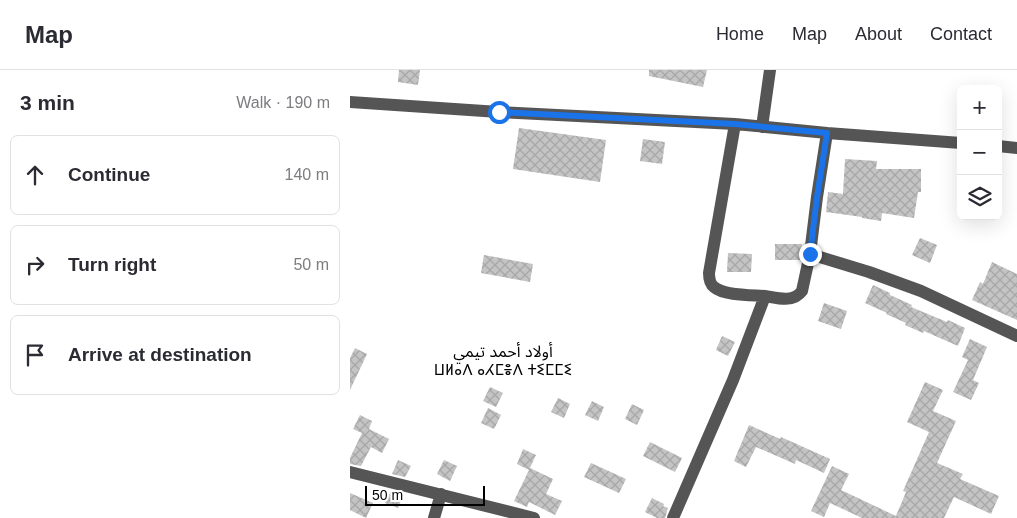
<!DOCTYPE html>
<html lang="en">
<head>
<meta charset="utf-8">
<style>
  body { margin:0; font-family:Arial,"Noto Sans Arabic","Noto Sans Tifinagh",sans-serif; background:#f7f7f7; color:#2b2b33 }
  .controls { position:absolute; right:15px; top:15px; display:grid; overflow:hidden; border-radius:8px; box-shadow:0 5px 20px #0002 }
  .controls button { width:45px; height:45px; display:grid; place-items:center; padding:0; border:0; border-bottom:1px solid #e1e1e2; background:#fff; color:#2b2b33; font:25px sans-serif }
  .scale { position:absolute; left:15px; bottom:12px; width:120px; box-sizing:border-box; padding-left:5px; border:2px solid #000; border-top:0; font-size:14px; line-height:18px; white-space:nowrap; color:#000; -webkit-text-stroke:4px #fff; paint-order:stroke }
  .stop { position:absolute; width:15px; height:15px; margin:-11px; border:4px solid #1a73e8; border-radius:50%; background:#fff }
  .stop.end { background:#1a73e8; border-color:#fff; box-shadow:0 1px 5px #0008 }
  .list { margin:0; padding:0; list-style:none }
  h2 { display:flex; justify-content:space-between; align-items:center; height:65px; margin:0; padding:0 20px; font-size:21px }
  h2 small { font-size:16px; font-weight:400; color:#7c7c81 }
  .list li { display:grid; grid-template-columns:32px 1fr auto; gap:15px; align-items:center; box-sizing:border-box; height:80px; margin:0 10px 10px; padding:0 10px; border:1px solid #e1e1e2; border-radius:8px }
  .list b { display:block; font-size:19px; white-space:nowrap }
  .list em { font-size:16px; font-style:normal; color:#7c7c81 }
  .icon { flex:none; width:28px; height:28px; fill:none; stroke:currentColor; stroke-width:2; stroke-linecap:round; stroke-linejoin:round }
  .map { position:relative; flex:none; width:667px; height:448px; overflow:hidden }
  header { display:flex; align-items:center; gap:30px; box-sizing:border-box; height:70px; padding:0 25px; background:#fff; border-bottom:1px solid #e1e1e2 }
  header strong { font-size:24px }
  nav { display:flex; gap:28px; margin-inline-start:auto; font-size:18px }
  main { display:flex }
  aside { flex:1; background:#fff }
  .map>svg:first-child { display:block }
  .building { fill:url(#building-cross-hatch) }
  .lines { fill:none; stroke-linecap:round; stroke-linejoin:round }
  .minor { stroke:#555; stroke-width:12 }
  .route { stroke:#1a73e8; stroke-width:6 }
  .labels { text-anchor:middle; stroke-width:4; stroke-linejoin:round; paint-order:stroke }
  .quarter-label { font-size:16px; fill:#000; stroke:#fff }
</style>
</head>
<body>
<header>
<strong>Map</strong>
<nav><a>Home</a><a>Map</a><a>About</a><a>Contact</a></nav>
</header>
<main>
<aside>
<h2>3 min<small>Walk · 190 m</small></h2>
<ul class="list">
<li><svg class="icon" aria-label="ahead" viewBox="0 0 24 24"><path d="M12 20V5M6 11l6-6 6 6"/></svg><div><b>Continue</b></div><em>140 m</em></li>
<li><svg class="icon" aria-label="right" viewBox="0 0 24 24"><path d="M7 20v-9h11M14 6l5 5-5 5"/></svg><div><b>Turn right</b></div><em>50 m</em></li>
<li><svg class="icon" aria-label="arrive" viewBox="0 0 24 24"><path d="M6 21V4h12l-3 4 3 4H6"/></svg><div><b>Arrive at destination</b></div></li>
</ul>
</aside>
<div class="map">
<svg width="667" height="448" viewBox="0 0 667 448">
  <defs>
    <pattern id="building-cross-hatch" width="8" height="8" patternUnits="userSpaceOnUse" patternTransform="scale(1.25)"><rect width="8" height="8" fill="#c4c4c4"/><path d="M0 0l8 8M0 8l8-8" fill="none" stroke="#a7a7a7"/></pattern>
  </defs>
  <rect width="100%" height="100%" fill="#fff"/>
  <!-- building -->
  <path class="building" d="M 49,0 L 70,0 L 68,15 L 48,12 Z
    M 299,0 L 357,0 L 353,17 L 299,6 Z
    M 169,58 L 256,70 L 250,112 L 163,99 Z
    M 293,69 L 315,72 L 312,94 L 290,91 Z
    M 495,89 L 527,91 L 526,99 L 571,99 L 571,122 L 568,122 L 564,148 L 532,143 L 531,151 L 512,148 L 512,147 L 476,142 L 478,122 L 493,124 Z
    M 570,168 L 587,175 L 580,193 L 562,185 Z
    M 425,174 L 452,174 L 450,190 L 425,190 Z
    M 378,183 L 402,184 L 401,202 L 377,202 Z
    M 134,185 L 183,194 L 180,212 L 131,203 Z
    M 642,192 L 667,204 L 667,250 L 622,230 L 630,212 L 633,214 Z
    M 523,215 L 540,223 L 540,225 L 562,235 L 561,237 L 597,252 L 598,250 L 615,258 L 608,276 L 574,261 L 573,263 L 555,255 L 556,253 L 536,244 L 537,243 L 515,233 Z
    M 474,233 L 497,241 L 491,259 L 468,251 Z
    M 372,266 L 385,272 L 378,286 L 366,280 Z
    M 620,269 L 637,277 L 623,310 L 629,313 L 621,330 L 603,322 L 618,290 L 612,287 Z
    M 5,278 L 17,284 L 0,320 L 0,288 Z
    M 575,312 L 593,320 L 583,341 L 606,351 L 587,393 L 613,404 L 610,409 L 649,426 L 641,444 L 604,427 L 594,448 L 512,448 L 480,433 L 474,447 L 461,441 L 482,396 L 499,404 L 491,420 L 546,446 L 556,422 L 553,421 L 579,362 L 557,352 Z
    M 140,317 L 153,323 L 146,337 L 133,331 Z
    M 208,328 L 220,334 L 214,348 L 201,342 Z
    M 242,331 L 254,337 L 248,351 L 235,345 Z
    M 282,334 L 294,340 L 287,355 L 275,349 Z
    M 138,338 L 151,345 L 144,359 L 131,353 Z
    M 10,345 L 22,351 L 19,359 L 39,369 L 32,383 L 21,377 L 11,396 L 0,394 L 0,388 L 12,363 L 3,359 Z
    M 399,355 L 430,369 L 431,367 L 480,389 L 474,403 L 446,390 L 445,394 L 406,377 L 396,397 L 384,391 Z
    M 300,372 L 332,388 L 325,402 L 293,386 Z
    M 173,379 L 186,385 L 179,400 L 167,394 Z
    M 48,390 L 61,396 L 55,407 L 42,404 Z
    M 94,390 L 107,396 L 100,411 L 87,404 Z
    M 241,393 L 276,409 L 269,423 L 234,407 Z
    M 180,398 L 203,409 L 196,424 L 212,431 L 205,445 L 179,432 L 177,437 L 164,431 Z
    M 41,421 L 54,424 L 48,438 L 35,433 Z
    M 0,423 L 23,433 L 16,448 L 0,440 Z
    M 302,428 L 314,434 L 313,436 L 318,438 L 315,448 L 307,448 L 295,442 Z"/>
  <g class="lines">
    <!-- minor -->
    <path class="minor" d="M 0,32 L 149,42 L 385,54 L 477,63 L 467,127 L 460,184 L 452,221 C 443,233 428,228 415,226
      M 412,57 L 420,0
      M 477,63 L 611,73
      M 648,76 L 667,78
      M 460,184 L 519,202 L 571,221 L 667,266
      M 0,402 L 184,448
      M 84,448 L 91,424
      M 323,448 L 383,310 L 415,226 C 403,225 374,226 364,217 C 360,214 359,208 359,203 L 385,54"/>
  </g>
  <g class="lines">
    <!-- route -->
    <path class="route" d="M 149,42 L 385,54 L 477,63 L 467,127 L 460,184"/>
  </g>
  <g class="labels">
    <!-- quarter labels -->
    <g class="quarter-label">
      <text x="153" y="287">أولاد أحمد تيمي<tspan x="153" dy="18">ⵡⵍⴰⴷ ⴰⵃⵎⴻⴷ ⵜⵉⵎⵎⵉ</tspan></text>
    </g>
  </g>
</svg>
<div class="controls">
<button>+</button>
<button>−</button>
<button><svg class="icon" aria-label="layers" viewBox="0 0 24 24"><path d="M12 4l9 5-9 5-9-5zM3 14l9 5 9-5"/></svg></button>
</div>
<div class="scale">50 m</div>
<div class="stop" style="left:149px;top:42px"></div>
<div class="stop end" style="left:460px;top:184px"></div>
</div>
</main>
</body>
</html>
